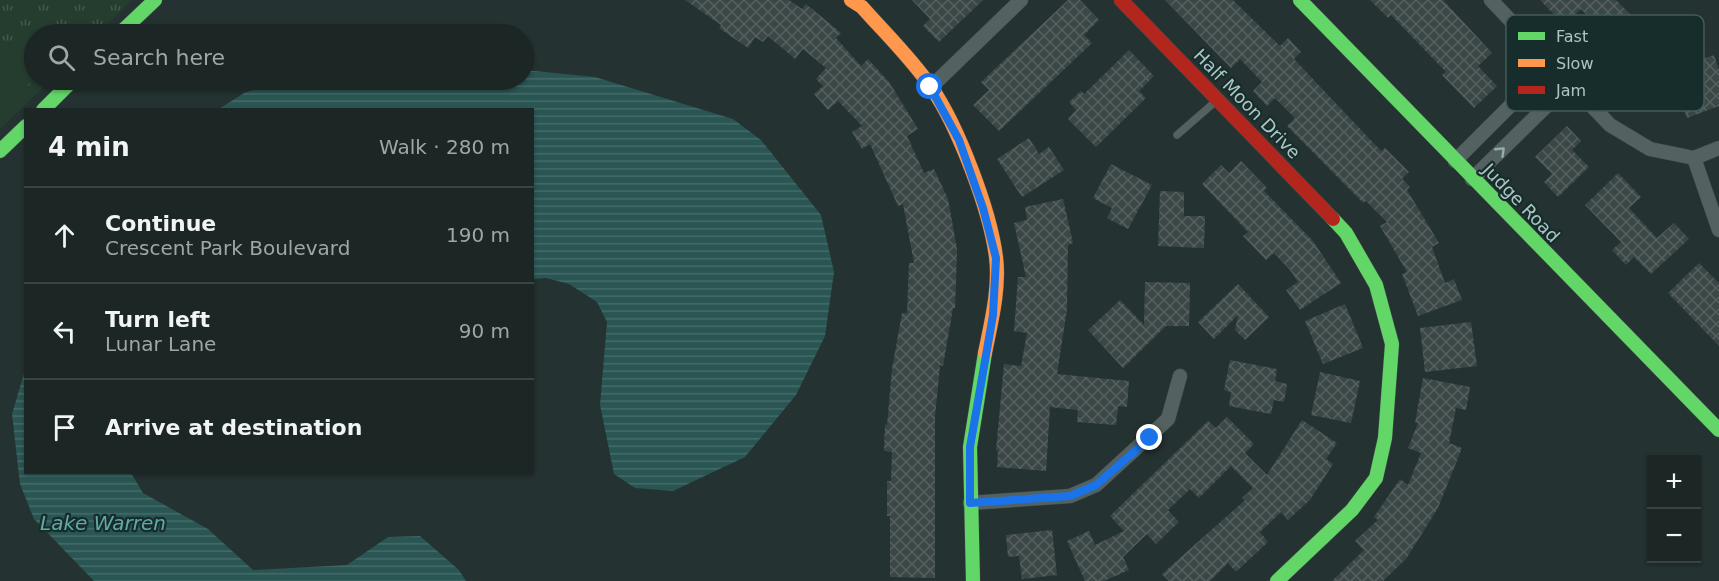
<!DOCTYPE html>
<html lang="en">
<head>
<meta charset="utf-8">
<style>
  body { margin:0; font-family:"DejaVu Sans",sans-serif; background:#283232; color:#f1f3f6 }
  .controls { position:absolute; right:18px; bottom:18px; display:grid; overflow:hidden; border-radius:0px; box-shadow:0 2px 4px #0004 }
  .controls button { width:54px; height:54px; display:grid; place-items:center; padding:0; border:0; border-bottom:2px solid #394342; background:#1b2625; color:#f1f3f6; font:30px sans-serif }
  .stop { position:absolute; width:18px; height:18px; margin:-14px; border:4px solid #1a73e8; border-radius:50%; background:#fff }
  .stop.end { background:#1a73e8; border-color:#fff; box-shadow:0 2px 6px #0008 }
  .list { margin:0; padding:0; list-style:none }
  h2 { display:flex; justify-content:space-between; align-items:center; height:78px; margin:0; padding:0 24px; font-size:26px }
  h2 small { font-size:20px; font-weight:400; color:#a0a5a7 }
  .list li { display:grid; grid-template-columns:39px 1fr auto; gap:18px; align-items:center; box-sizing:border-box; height:96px; padding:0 24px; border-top:2px solid #394342 }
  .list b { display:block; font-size:22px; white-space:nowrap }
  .list p { margin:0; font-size:20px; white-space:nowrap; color:#a0a5a7 }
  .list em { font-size:20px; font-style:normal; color:#a0a5a7 }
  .icon { flex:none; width:33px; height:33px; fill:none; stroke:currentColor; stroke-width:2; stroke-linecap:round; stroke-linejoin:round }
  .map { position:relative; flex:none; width:1719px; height:581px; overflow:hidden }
  .search { position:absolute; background:#1b2625; box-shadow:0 2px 4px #0004; left:24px; top:24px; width:510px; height:66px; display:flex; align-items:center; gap:15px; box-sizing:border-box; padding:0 21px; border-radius:33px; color:#a0a5a7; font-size:22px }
  .panel { position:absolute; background:#1b2625; box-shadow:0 2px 4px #0004; left:24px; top:108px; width:510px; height:366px; border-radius:0px }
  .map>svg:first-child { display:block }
  .park { fill:url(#park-tufts) }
  .garden { fill:#253d2f }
  .water { fill:url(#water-rules) }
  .building { fill:url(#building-cross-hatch) }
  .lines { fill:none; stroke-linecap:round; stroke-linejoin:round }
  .lane-casing { stroke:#424d4c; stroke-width:8 }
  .street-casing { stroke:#424d4c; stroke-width:15 }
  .fast-casing { stroke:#424d4c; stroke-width:15 }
  .slow-casing { stroke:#424d4c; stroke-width:15 }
  .jam-casing { stroke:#424d4c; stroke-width:15 }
  .lane { stroke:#536160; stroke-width:7 }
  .street { stroke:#536160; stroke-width:14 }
  .fast { stroke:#63d668; stroke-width:14 }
  .slow { stroke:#ff974d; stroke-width:14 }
  .jam { stroke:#b3261e; stroke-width:14 }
  .oneway { stroke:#95adac }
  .route { stroke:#1a73e8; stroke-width:8 }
  .labels { text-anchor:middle; stroke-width:4.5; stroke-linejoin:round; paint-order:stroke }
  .street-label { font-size:18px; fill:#abc6c5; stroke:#172d2c }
  .water-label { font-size:20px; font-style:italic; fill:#60a9a4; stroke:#172d2c }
  .key { fill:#172d2c; stroke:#435b5a; stroke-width:1.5 }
  .key-label { font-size:16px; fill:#abc6c5 }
</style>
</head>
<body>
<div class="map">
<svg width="1719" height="581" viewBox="0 0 1719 581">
  <defs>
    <pattern id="park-tufts" width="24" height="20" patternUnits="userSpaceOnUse" patternTransform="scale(1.5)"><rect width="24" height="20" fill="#253d2f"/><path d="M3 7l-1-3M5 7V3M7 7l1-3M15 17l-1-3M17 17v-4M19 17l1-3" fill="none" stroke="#42584c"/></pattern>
    <pattern id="water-rules" width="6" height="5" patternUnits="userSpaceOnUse" patternTransform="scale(1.5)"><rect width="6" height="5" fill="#295553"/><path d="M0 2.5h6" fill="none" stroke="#456c6a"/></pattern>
    <pattern id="building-cross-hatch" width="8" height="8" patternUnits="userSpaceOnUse" patternTransform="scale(1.5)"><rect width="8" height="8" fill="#3b4746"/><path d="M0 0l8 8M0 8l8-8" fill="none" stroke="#55605f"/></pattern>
  </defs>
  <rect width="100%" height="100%" fill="#243231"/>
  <!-- park -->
  <path class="park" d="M 0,0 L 132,0 L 97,34 L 34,34 L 34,80 L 51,80 L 0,129 Z"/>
  <!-- garden -->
  <path class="garden" d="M 25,30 L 34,40 L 34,79 L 0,113 L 0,54 Z"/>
  <!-- water -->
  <path class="water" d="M 524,70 L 595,77 L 733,119 L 761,140 L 821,215 L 834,272 L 825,336 L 796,395 L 745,457 L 673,491 L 635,488 L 614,474 L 600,405 L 607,322 L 597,302 L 569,284 L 546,278 L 533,279 L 532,110 L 219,109 L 244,93 L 280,80 L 524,80 Z
    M 25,370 L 26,472 L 131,473 L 143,493 L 208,529 L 253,570 L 347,565 L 388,537 L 420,536 L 459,570 L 466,581 L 94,581 L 34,519 L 20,484 L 12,414 Z"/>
  <!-- building -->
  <path class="building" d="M 685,0 L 789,0 L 802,9 L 806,4 L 841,33 L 836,38 L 861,66 L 868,59 L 889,82 L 918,129 L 907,136 L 924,173 L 934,169 L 948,199 L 957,249 L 955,308 L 953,308 L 943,366 L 940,365 L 935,417 L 935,578 L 890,577 L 890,516 L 887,516 L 887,481 L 891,481 L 892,452 L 884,451 L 885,424 L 887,425 L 892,369 L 902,313 L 907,313 L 909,263 L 914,263 L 903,204 L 898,206 L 870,144 L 862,149 L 852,132 L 862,126 L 838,101 L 828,110 L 814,94 L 823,86 L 816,79 L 826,68 L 803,49 L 795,59 L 768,36 L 763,42 L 755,37 L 748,48 L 719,28 L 721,25 Z
    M 912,0 L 983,0 L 939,42 L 923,26 L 930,19 Z
    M 1068,0 L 1080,0 L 1099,20 L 1084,35 L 1092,43 L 999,131 L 973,105 L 989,90 L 981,82 Z
    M 1165,0 L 1233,0 L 1280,46 L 1288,38 L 1301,52 L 1294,59 L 1381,151 L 1385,148 L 1409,172 L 1402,179 L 1410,187 L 1407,190 L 1439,243 L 1432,247 L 1445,283 L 1454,279 L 1462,300 L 1418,316 L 1402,274 L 1407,272 L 1380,226 L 1387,222 L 1366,201 L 1363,203 L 1287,126 L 1295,118 L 1275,98 L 1267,106 L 1253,91 L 1262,82 L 1240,59 L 1231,68 Z
    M 1370,0 L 1443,0 L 1492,53 L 1478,66 L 1497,86 L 1474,108 L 1442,75 L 1446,72 L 1391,15 L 1388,18 Z
    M 1540,0 L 1616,0 L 1632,16 L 1668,44 L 1632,89 L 1617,76 L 1623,69 L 1602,52 L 1612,41 L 1581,9 L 1564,25 Z
    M 1129,50 L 1154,76 L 1139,91 L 1146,98 L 1096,147 L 1068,119 L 1076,110 L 1069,102 L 1081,91 L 1084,94 Z
    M 1700,51 L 1703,59 L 1714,55 L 1719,70 L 1719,106 L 1687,118 L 1667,63 Z
    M 1567,126 L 1581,141 L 1572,150 L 1589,167 L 1558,197 L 1544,182 L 1552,174 L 1535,157 Z
    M 1029,138 L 1039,154 L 1049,147 L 1064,170 L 1022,197 L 997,159 Z
    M 1241,161 L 1267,188 L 1264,191 L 1313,241 L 1341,283 L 1300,310 L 1286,290 L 1298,282 L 1290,270 L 1274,253 L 1266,260 L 1243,236 L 1248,232 L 1202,184 L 1221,165 L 1229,173 Z
    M 1111,164 L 1152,185 L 1128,229 L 1107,218 L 1112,208 L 1093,198 Z
    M 1618,173 L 1641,197 L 1629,208 L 1657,238 L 1674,223 L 1689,239 L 1651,274 L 1634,257 L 1626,265 L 1612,250 L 1621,242 L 1585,205 Z
    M 1160,191 L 1184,192 L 1184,216 L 1205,216 L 1204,248 L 1158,246 Z
    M 1063,199 L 1073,243 L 1068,245 L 1067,309 L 1057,374 L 1129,381 L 1127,407 L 1118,406 L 1116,425 L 1077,422 L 1078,410 L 1050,407 L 1046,471 L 997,467 L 998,450 L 996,450 L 1004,364 L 1021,366 L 1027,333 L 1014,331 L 1018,277 L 1026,277 L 1014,223 L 1027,220 L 1025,207 Z
    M 1699,263 L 1719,283 L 1719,346 L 1668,293 Z
    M 1145,282 L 1190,283 L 1189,326 L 1166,326 L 1123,368 L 1088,330 L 1120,300 L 1144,325 Z
    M 1238,284 L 1269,317 L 1245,340 L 1235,330 L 1238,315 L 1214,339 L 1198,322 Z
    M 1345,304 L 1363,348 L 1323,364 L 1305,321 Z
    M 1471,322 L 1477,366 L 1425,372 L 1420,328 Z
    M 1230,360 L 1277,369 L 1275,381 L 1287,384 L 1284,402 L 1274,400 L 1271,414 L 1229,406 L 1231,392 L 1224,390 Z
    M 1320,372 L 1360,381 L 1351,423 L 1311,415 Z
    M 1423,378 L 1470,387 L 1466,410 L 1456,408 L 1449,443 L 1462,448 L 1438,508 L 1406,559 L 1383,581 L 1332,581 L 1364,550 L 1355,541 L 1378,520 L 1374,517 L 1400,479 L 1408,485 L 1421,453 L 1408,448 L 1418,423 L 1415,423 Z
    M 1227,417 L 1254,444 L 1245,453 L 1267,475 L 1302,420 L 1337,443 L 1326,459 L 1333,464 L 1310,500 L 1288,520 L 1281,512 L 1260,532 L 1268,542 L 1236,572 L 1228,563 L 1210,581 L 1169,581 L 1162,574 L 1245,500 L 1242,498 L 1253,488 L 1231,466 L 1199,498 L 1190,489 L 1168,510 L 1179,522 L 1156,544 L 1147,534 L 1123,557 L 1129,570 L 1104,581 L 1085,581 L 1067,541 L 1089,531 L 1095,545 L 1124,531 L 1110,516 L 1208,421 L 1216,428 Z
    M 1052,530 L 1057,575 L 1022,579 L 1019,556 L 1008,557 L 1006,535 Z"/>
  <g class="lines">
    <!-- lane casing -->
    <g class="lane-casing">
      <path id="lane" d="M 1177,135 L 1216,101"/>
    </g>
    <!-- street casing -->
    <g class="street-casing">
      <path id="street" d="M 1491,0 L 1610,125 L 1650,149 L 1694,158 L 1719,148
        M 931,87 L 1021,0
        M 1694,158 L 1719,230
        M 1455,161 L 1552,64
        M 1472,179 L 1570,83
        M 970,503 L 1070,496 L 1096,485 L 1168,419 L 1180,376"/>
    </g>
    <!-- fast casing -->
    <g class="fast-casing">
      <path id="fast" d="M 1300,0 L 1719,430
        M 119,34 L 155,0
        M 43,110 L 73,80
        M 0,151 L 26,126
        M 973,581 L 970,447 L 985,353
        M 1277,581 L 1352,510 L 1376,478 L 1385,438 L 1392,344 L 1376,285 L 1346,233 L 1333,219"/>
    </g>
    <!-- slow casing -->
    <g class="slow-casing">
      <path id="slow" d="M 851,0 L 862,7 C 885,33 911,58 931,87 C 958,126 990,210 996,257 C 1000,288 991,323 985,353"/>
    </g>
    <!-- jam casing -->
    <g class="jam-casing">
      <path id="jam" d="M 1121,0 L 1333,219"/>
    </g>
    <!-- lane -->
    <use href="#lane" class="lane"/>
    <!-- street -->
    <use href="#street" class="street"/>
    <!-- fast -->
    <use href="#fast" class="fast"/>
    <!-- slow -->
    <use href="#slow" class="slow"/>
    <!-- jam -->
    <use href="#jam" class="jam"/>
  </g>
  <!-- one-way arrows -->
  <defs><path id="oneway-chevron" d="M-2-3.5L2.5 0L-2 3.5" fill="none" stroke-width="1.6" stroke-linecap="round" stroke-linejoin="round" transform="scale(1.5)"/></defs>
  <use class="oneway" href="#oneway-chevron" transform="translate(1501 151) rotate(-44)"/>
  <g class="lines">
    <!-- route -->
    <path class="route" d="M 930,87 L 959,140 L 983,208 L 996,258 L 993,315 L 970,447 L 970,503 L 1070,496 L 1096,485 L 1150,438"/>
  </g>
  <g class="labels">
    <!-- street labels -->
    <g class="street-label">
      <text transform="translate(1247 104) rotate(46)" y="6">Half Moon Drive</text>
      <text transform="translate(1521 203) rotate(46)" y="6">Judge Road</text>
    </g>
    <!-- water labels -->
    <g class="water-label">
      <text x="103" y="530">Lake Warren</text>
    </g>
  </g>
  <!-- legend -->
  <rect x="1506" y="15" width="198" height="96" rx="9" class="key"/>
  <rect x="1518" y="32" width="27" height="8" fill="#63d668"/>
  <rect x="1518" y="59" width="27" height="8" fill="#ff974d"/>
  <rect x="1518" y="86" width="27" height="8" fill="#b3261e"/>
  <g class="key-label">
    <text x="1556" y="42">Fast</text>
    <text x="1556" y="69">Slow</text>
    <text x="1556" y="96">Jam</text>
  </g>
</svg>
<div class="controls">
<button>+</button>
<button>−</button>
</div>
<div class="stop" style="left:930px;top:87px"></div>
<div class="stop end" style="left:1150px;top:438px"></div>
<div class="search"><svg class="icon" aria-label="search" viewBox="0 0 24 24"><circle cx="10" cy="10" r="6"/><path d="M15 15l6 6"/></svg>Search here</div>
<section class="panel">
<h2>4 min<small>Walk · 280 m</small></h2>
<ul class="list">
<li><svg class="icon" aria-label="ahead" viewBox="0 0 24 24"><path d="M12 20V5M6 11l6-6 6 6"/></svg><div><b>Continue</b><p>Crescent Park Boulevard</p></div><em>190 m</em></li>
<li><svg class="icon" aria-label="left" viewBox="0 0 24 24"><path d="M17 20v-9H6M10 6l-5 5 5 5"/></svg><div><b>Turn left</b><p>Lunar Lane</p></div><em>90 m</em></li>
<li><svg class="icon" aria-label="arrive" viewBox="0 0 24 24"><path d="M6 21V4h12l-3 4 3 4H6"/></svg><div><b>Arrive at destination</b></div></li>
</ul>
</section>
</div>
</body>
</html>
